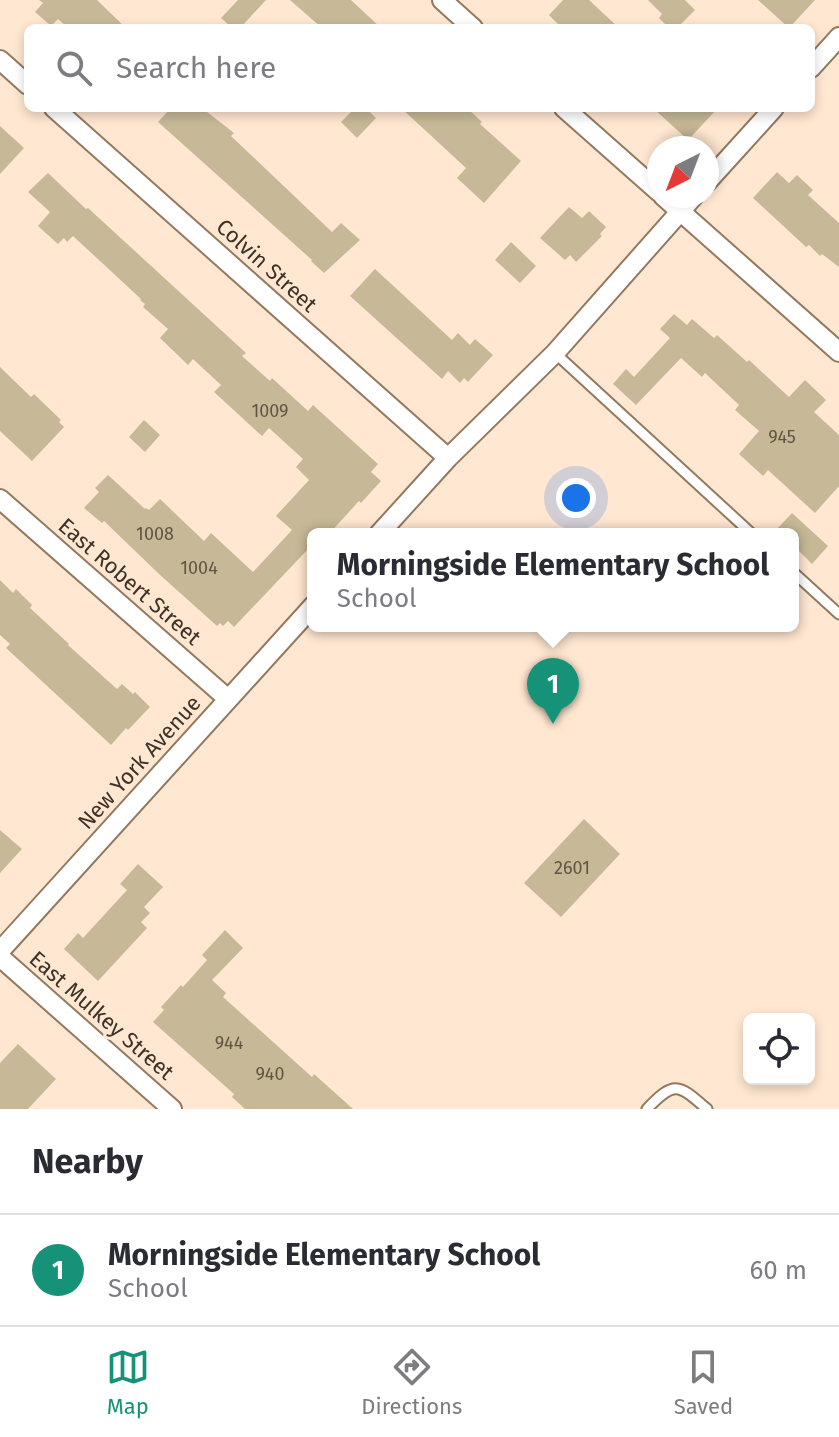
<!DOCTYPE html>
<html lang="en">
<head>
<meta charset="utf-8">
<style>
  body { margin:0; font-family:"Fira Sans",sans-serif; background:#f2f2f3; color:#2b2b33 }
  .controls { position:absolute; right:24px; bottom:24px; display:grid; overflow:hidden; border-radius:12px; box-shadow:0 4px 12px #0003 }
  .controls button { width:72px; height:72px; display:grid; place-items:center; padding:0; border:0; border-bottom:2px solid #e1e1e2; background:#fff; color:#2b2b33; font:40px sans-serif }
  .compass { position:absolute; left:647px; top:136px; width:72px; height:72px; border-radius:50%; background:#fff; box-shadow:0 4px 12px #0003; rotate:222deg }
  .you { position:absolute; left:576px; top:498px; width:28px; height:28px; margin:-20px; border:6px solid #fff; border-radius:50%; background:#1a73e8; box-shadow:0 0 0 12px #1a73e833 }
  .badge { display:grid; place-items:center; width:52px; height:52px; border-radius:50%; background:#169278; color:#fff; font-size:26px; font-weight:700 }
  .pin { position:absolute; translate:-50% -66px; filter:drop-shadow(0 2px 4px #0008) }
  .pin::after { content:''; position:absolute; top:42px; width:28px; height:24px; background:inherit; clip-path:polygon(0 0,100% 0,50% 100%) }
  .popup { position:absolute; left:307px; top:528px; width:492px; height:104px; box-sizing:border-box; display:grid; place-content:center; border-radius:12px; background:#fff; filter:drop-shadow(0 2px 6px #0005); font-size:26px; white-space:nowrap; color:#7c7c81 }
  .popup b { font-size:30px; color:#2b2b33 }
  .popup::after { content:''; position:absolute; left:50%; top:100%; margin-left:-16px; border:16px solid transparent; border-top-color:#fff }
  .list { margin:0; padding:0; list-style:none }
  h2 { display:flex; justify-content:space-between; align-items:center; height:104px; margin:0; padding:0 32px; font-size:34px }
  h2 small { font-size:26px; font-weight:400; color:#7c7c81 }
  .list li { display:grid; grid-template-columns:52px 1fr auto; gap:24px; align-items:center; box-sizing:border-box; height:112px; padding:0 32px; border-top:2px solid #e1e1e2 }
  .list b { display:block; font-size:30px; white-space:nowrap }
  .list p { margin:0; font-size:26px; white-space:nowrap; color:#7c7c81 }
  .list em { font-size:26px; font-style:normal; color:#7c7c81 }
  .icon { flex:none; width:44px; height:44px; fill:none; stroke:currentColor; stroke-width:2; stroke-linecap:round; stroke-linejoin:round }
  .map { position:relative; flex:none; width:839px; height:1109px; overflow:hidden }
  .search { position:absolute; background:#fff; box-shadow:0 4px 12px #0003; left:24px; right:24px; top:24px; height:88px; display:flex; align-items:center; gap:20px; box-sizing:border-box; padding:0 28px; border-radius:12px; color:#7c7c81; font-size:30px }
  .sheet { height:216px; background:#fff }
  nav { display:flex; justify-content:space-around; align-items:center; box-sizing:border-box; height:112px; border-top:2px solid #e1e1e2; background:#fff; font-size:22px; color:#7c7c81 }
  nav a { display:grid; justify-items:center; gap:4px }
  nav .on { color:#169278 }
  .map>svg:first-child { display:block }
  .building { fill:#c7b997 }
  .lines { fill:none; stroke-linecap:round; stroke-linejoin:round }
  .service-casing { stroke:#92795f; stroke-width:13 }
  .minor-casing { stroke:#92795f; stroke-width:22 }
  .service { stroke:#fff; stroke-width:9 }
  .minor { stroke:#fff; stroke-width:18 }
  .labels { text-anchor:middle; stroke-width:6; stroke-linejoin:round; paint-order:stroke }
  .number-label { font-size:18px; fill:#605443 }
  .street-label { font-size:22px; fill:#3d3227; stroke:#ffe7d1 }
</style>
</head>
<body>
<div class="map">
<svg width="839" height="1109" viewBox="0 0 839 1109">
  <rect width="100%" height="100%" fill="#ffe7d1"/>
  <!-- building -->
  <path class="building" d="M 39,0 L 97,0 L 126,28 L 68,28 L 58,19 L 51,26 L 35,12 L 43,3 Z
    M 238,0 L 266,0 L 240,28 L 232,28 L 221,18 Z
    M 290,0 L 351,0 L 381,28 L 322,28 Z
    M 563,0 L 589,0 L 619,28 L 562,28 L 549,15 Z
    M 648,0 L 685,0 L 695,10 L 677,28 L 669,28 L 659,18 L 662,14 Z
    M 758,0 L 815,0 L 789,28 Z
    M 171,108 L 202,108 L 234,133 L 231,136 L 332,232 L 341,223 L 360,240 L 324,273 L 311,261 L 312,260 L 158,122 Z
    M 355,108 L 366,108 L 376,118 L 357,138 L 341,122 Z
    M 401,108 L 467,108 L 482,122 L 480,124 L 521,161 L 484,203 L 457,178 L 466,168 Z
    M 653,108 L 718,108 L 688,140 Z
    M 0,126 L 24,148 L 0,174 Z
    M 777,172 L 789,183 L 797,175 L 813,190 L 808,195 L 839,223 L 839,267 L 822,254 L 820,256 L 809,245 L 806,247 L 753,198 Z
    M 48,173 L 86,209 L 88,208 L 246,353 L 242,356 L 270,381 L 272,378 L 308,411 L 313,405 L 378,464 L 371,472 L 381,481 L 361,503 L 359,501 L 329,534 L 313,534 L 313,550 L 310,547 L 234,627 L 228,621 L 223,626 L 220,623 L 217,626 L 159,574 L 104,521 L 102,523 L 84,508 L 99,492 L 95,488 L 108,475 L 145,509 L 146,508 L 149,510 L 160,499 L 204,541 L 211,533 L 253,572 L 292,530 L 276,516 L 309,480 L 296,467 L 303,459 L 269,428 L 262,436 L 214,392 L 221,385 L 193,359 L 188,365 L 160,338 L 168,329 L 143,307 L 145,304 L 140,300 L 141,299 L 73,236 L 67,242 L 64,238 L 58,244 L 38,226 L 50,212 L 28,192 Z
    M 569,207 L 582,218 L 589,211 L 606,227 L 600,234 L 602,236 L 576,262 L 570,255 L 565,260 L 540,238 Z
    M 511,242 L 536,266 L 520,283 L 495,260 Z
    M 375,269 L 452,340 L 458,333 L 470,345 L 475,339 L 493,355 L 468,382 L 464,378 L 460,383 L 448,371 L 442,379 L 350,296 Z
    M 674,314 L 687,325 L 692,319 L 714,338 L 717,335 L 747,362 L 749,360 L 789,397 L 805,380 L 826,400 L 814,412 L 839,435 L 839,486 L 815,513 L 768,470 L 763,476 L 739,454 L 759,431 L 735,410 L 739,405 L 705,373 L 702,377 L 681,358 L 636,405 L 613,384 L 626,369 L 634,377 L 670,338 L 660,329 Z
    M 0,367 L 31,397 L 34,394 L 61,420 L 59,422 L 64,427 L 32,461 L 0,431 Z
    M 144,420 L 160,435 L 145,452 L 129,437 Z
    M 792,513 L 828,546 L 812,564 L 794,546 L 793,534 L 781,534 L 776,530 Z
    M 0,580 L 13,593 L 16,589 L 32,605 L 30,608 L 69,644 L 68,645 L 117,689 L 122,684 L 133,694 L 135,692 L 150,707 L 128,730 L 126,728 L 111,745 L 6,648 L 10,644 L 0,635 Z
    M 584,819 L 620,854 L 561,917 L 524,883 Z
    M 0,830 L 22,849 L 0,873 Z
    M 138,864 L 163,887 L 144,907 L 150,913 L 141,922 L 147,928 L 98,981 L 64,949 L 78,933 L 83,938 L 127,890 L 120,884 Z
    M 225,930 L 243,948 L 212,980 L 226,993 L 223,997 L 312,1077 L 314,1074 L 353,1109 L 245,1109 L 232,1097 L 234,1094 L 153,1022 L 164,1010 L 161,1007 L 181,985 L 183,987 L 207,960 L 202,955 Z
    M 18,1044 L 56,1079 L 28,1109 L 0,1109 L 0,1063 Z"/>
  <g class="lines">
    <!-- service casing -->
    <g class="service-casing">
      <path id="service" d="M 555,353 L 752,534
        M 793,572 L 839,614
        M 647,1109 C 675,1079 679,1085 707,1109"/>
    </g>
    <!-- minor casing -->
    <g class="minor-casing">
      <path id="minor" d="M 442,0 L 473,28
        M 0,60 L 28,85
        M 811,68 L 839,37
        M 54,108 L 448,458
        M 564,108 L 659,192
        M 707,182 L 774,108
        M 663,196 L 839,352
        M 0,499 L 228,699
        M 379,534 L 448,458 L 555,353 L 694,196
        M 0,951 L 313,606
        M 0,957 L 172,1109"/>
    </g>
    <!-- service -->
    <use href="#service" class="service"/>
    <!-- minor -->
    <use href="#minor" class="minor"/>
  </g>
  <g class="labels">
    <!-- number labels -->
    <g class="number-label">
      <text x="270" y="417">1009</text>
      <text x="782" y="443">945</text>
      <text x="155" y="540">1008</text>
      <text x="199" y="574">1004</text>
      <text x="572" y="874">2601</text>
      <text x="229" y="1049">944</text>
      <text x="270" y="1080">940</text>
    </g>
    <!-- street labels -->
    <g class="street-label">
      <text transform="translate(267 265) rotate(42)" y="8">Colvin Street</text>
      <text transform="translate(130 581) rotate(41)" y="8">East Robert Street</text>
      <text transform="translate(139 762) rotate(-48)" y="8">New York Avenue</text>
      <text transform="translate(102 1015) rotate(41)" y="8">East Mulkey Street</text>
    </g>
  </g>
</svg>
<div class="controls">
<button><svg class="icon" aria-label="locate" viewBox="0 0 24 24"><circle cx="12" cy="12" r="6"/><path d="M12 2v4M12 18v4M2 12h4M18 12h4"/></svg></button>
</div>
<svg class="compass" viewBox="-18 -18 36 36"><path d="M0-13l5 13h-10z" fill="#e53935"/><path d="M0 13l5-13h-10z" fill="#7c7c81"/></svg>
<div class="you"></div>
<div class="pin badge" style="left:553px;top:724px">1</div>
<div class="popup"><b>Morningside Elementary School</b>School</div>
<div class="search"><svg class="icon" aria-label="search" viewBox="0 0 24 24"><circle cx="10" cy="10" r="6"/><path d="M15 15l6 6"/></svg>Search here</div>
</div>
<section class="sheet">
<h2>Nearby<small></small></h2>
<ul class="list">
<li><span class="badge">1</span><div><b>Morningside Elementary School</b><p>School</p></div><em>60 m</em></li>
</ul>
</section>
<nav>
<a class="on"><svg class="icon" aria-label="map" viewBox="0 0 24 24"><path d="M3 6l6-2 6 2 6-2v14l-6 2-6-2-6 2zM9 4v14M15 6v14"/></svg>Map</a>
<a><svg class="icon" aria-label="directions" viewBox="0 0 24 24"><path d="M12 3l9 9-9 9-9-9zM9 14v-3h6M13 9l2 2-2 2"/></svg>Directions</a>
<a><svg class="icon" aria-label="saved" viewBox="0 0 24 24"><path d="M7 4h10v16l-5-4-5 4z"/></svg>Saved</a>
</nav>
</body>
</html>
